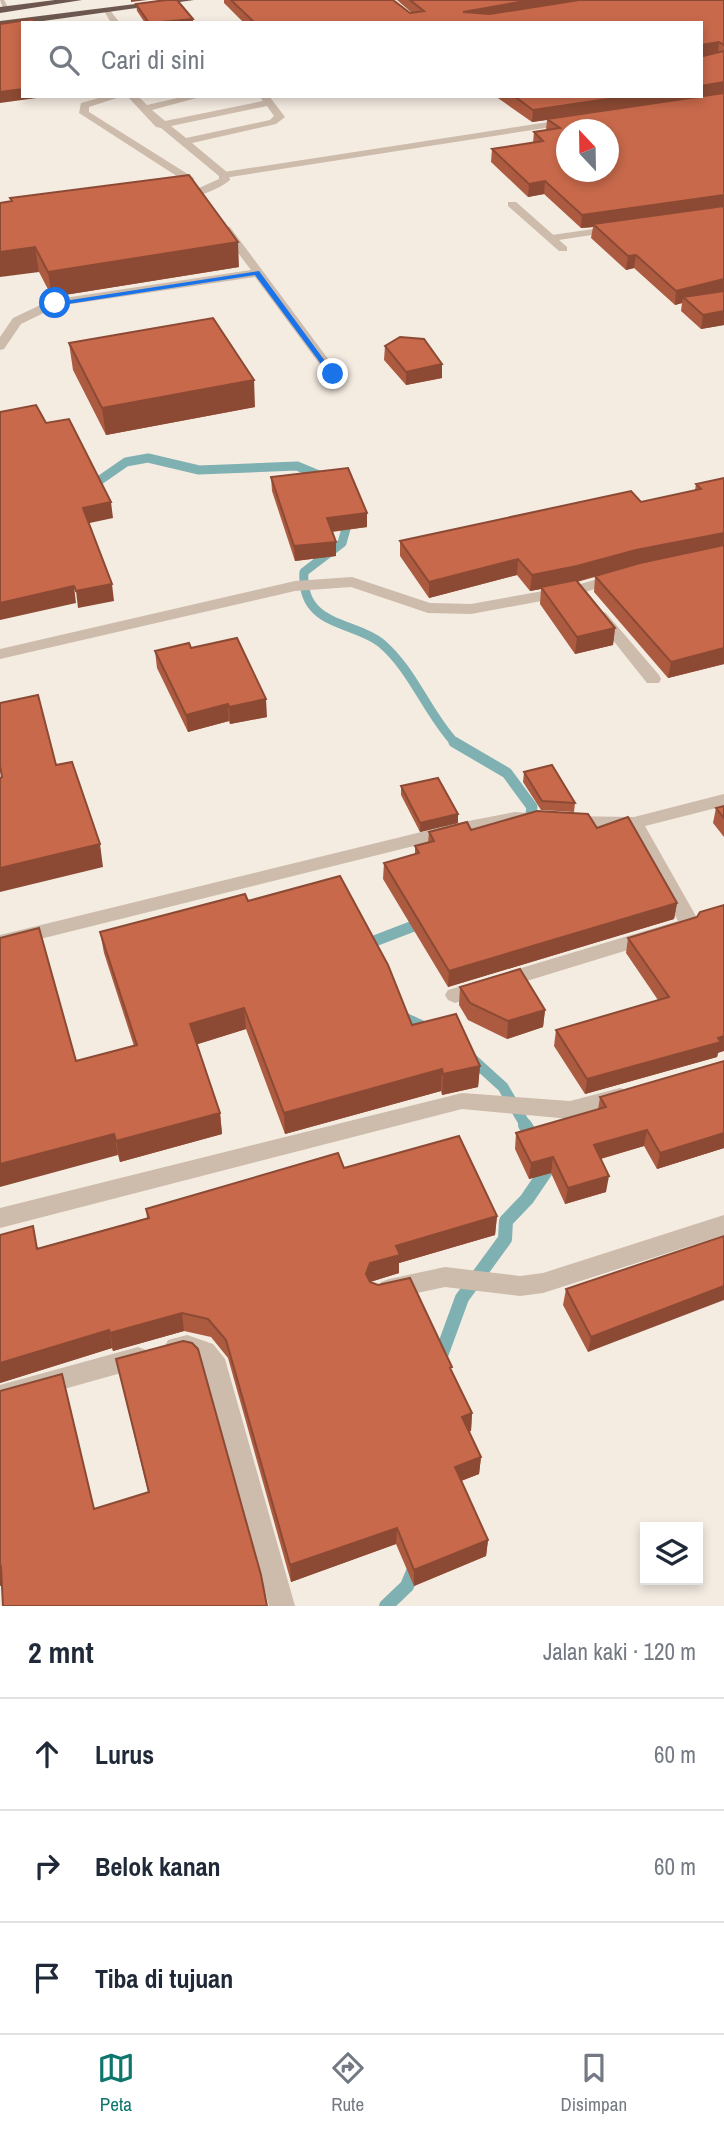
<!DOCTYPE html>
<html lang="id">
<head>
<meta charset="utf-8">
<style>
  body { margin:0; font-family:"Archivo Narrow",sans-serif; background:#f6f6f7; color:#1f2937 }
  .controls { position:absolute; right:21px; bottom:21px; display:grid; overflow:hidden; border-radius:0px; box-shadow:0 4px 10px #0003 }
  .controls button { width:63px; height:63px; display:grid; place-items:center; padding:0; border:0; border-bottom:2px solid #e0e1e3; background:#fff; color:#1f2937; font:35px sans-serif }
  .compass { position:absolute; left:556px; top:119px; width:63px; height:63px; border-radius:50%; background:#fff; box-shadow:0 4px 10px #0003; rotate:338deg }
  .stop { position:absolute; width:21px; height:21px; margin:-16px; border:5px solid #1a73e8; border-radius:50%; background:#fff }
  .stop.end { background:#1a73e8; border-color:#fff; box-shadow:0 2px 7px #0008 }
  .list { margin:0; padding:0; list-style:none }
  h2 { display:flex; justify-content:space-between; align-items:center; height:91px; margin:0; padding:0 28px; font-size:30px }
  h2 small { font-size:23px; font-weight:400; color:#747a83 }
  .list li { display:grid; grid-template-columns:46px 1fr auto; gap:21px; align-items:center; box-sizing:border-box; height:112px; padding:0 28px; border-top:2px solid #e0e1e3 }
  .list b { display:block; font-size:26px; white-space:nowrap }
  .list em { font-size:23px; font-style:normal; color:#747a83 }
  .icon { flex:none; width:38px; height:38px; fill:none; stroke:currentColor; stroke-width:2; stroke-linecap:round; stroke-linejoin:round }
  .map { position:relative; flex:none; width:724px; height:1606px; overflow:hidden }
  .search { position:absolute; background:#fff; box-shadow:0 4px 10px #0003; left:21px; right:21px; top:21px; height:77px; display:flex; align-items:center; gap:18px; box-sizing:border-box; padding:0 24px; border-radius:0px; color:#747a83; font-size:26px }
  .sheet { height:427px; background:#fff }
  nav { display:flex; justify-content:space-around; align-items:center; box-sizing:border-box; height:98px; border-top:2px solid #e0e1e3; background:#fff; font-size:19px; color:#747a83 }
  nav a { display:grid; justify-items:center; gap:4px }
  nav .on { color:#0f766e }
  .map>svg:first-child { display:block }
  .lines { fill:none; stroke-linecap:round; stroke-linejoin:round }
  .stream-far2 { stroke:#7fb0b2; stroke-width:9 }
  .stream-far1 { stroke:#7fb0b2; stroke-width:11 }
  .stream { stroke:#7fb0b2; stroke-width:14 }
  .service { fill:#cdbbac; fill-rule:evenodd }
  .minor { fill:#cdbbac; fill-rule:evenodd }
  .trunk { fill:#6c584f; fill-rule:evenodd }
  .wall { fill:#ac5a40 }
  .shaded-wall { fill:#8c4a34 }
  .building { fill:#c8694b; stroke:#8c4a34; stroke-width:2; fill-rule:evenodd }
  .route { fill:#1a73e8 }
</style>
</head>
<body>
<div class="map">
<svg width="724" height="1606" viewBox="0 0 724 1606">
  <rect width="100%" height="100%" fill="#f4ebe1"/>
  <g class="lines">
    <!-- stream-far2 -->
    <path class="stream-far2" d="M 90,487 L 126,462 L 148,458 L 199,470 L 297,466 L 326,478
      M 349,518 L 342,543 L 304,572 C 300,627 354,621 381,643 C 413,670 427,713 455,743"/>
    <!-- stream-far1 -->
    <path class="stream-far1" d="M 454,742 L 507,773 L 532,807 L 529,826
      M 364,945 L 424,922
      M 398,1015 L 431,1030
      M 470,1057 L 503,1087 L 526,1126"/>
    <!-- stream -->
    <path class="stream" d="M 525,1125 L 534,1140
      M 439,1361 L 462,1298 L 505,1239 L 506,1221 L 527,1199 L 550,1165
      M 386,1606 L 407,1586 L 415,1567"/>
    <!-- service -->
    <path class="service" d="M 0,0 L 4,0 L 10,11 L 4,11 Z
      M 103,9 L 109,9 L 120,23 L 111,23 Z
      M 106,96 L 123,96 L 89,107 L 89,112 L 194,178 L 194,182 L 186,182 L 79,113 L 81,103 Z
      M 127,96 L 138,96 L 147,105 L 186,96 L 204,96 L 152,110 L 165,121 L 263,101 L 259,96 L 269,96 L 285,117 L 276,124 L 192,143 L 228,173 L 230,180 C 218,190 186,204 172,194 L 173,192 L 199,188 L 219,179 L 219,176 L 161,128 L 156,127 ZM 267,106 L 274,116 L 270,120 L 186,138 L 171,126 Z
      M 508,202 L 516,202 L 567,247 L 567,251 L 559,251 L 508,206 Z
      M 226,226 L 230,227 L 337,371 L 337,377 L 329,377 L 255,277 L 58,306 L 21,324 L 4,349 L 0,350 L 0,337 L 13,318 L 51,300 L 251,270 L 220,229 Z"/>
    <!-- minor -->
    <path class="minor" d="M 568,119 L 573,122 L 571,124 L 224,178 L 219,175 L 224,172 Z
      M 614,226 L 618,227 L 618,231 L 552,241 L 546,238 L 552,235 Z
      M 615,574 L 622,578 L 620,581 L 579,594 L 471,614 L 428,613 L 351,587 L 295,591 L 0,659 L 0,649 L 295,581 L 352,577 L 430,603 L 471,604 L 577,585 Z
      M 601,611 L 606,613 L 659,675 L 661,679 L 659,683 L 647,683 L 596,619 L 593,616 L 596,613 Z
      M 724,794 L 724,806 L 645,826 L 697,918 L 693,930 L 455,1003 L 448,1000 L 445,995 L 448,990 L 678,921 L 628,829 L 570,826 L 564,824 L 561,820 L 564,816 L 634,817 Z
      M 515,812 L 531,813 L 540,819 L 531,825 L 515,824 L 458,835 L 0,949 L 0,935 L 458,823 Z
      M 620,1088 L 627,1090 L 630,1096 L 627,1102 L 570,1119 L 462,1109 L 0,1228 L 0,1208 L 462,1093 L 570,1101 Z
      M 724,1215 L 724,1235 L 543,1293 L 520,1296 L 445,1287 L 389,1299 L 381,1296 L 378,1289 L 381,1282 L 389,1279 L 445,1267 L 520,1276 L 543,1273 Z
      M 187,1335 L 213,1344 L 225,1359 L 295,1606 L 269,1606 L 203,1365 L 193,1357 L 176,1359 L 168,1356 L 164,1348 L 168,1340 Z
      M 138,1347 L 146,1350 L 150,1358 L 146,1366 L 0,1407 L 0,1385 Z"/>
    <!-- trunk -->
    <path class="trunk" d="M 55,0 L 82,0 L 0,13 L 0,7 Z
      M 167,0 L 194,0 L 0,27 L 0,21 Z"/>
  </g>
  <!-- wall -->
  <path class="wall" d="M 224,0 L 393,0 L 410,13 L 412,13 L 397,0 L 724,0 L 724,325 L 701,329 L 681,311 L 682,303 L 675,305 L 634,268 L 626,270 L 591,238 L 593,227 L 581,228 L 544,194 L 528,197 L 491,162 L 492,149 L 533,143 L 534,132 L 546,130 L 547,120 L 532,122 L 495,96 L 701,96 L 701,23 L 244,23 L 224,3 Z
    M 136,4 L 193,23 L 145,23 L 137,11 Z
    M 10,198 L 239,267 L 52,297 L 39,272 Z
    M 69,343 L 255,407 L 106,435 L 73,370 Z
    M 385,346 L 442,378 L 406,385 L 384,360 Z
    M 271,477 L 367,513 L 367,527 L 332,532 L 336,542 L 336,556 L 295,561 L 272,491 Z
    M 724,478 L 724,664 L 668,678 L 594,592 L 595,577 L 577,582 L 615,628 L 613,645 L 575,654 L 540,604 L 541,589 L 530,591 L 517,575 L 429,598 L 400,556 L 400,541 L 641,502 L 695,490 L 696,484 Z
    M 191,648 L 267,717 L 230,724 L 229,721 L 188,732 L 157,668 L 155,651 Z
    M 524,772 L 575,803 L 574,812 L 541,810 L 523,782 Z
    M 401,786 L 458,823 L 420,832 L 401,795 Z
    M 724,806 L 724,837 L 713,823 L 716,808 Z
    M 597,828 L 677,903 L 674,919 L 448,987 L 383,879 L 384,863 L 415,854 L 415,846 L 428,843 L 429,832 Z
    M 248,901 L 412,1025 L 480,1066 L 478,1087 L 442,1095 L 441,1091 L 285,1134 L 246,1029 L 197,1044 L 220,1113 L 222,1134 L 120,1162 L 118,1155 L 76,1061 L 134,1046 L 104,953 L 100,932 Z
    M 628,938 L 718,1053 L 717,1057 L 585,1094 L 554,1046 L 556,1030 L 658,1000 L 626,953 Z
    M 460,987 L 545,1010 L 543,1027 L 507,1039 L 468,1020 L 459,1005 Z
    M 724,1061 L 724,1148 L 657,1169 L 644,1146 L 601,1159 L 606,1192 L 565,1204 L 551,1173 L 529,1179 L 515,1149 L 516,1133 L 598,1110 L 600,1097 Z
    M 344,1168 L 497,1216 L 495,1235 L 399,1263 L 399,1273 L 370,1282 L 452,1372 L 472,1413 L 471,1431 L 469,1431 L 481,1457 L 479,1474 L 461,1481 L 488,1540 L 486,1556 L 414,1586 L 396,1544 L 291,1582 L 228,1358 L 211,1337 L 184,1331 L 113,1351 L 112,1348 L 0,1383 L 38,1248 L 147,1218 L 146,1209 Z
    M 724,1236 L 588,1352 L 563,1305 L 566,1289 Z
    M 116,1359 L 261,1575 L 2,1585 L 94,1509 L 148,1492 Z"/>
  <!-- shaded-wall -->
  <path class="shaded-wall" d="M 131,0 L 147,0 L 131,2 Z
    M 531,0 L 595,0 L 465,23 L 463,12 Z
    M 193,19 L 193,23 L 156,23 Z
    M 719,42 L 718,53 L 701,57 L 701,45 Z
    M 724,82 L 724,94 L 532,122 L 533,110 L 628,96 L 701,96 L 701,86 Z
    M 23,89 L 23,96 L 51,96 L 0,103 L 0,92 Z
    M 545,181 L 544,194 L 528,197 L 529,184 Z
    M 724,195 L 724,208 L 593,224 L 593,227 L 581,228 L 582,215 Z
    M 238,242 L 239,267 L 52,297 L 48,272 Z
    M 35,247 L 39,272 L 0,277 L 0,252 Z
    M 636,255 L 634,268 L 626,270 L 628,256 Z
    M 724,279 L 724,292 L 683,297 L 682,303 L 675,305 L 676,291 Z
    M 724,311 L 724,325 L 701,329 L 703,315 Z
    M 442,364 L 442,378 L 406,385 L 406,372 Z
    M 254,380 L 255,407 L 106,435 L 102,408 Z
    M 111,502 L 113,518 L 85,524 L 83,508 Z
    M 367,513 L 367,527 L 328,532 L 327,518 Z
    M 724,533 L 724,548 L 633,565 L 575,582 L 541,587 L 541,589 L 530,591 L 532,575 L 636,550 Z
    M 336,542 L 336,556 L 295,561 L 294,546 Z
    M 518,559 L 517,575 L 429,598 L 429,582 Z
    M 112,584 L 114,601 L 78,608 L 76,591 Z
    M 74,586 L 76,603 L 0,620 L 0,603 Z
    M 615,628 L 613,645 L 575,654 L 577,637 Z
    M 724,648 L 724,664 L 668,678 L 671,662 Z
    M 266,699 L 267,717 L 230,724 L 229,707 Z
    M 228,704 L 229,721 L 188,732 L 186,715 Z
    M 458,814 L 458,823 L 420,832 L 420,823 Z
    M 100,844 L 103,867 L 0,892 L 0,868 Z
    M 677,903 L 674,919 L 448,987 L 449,971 Z
    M 244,1008 L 246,1029 L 192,1046 L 190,1024 Z
    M 545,1010 L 543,1027 L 507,1039 L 508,1021 Z
    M 724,1036 L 724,1051 L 718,1053 L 717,1057 L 585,1094 L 587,1079 Z
    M 480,1066 L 478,1087 L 442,1095 L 443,1074 Z
    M 442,1069 L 441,1091 L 285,1134 L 284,1113 Z
    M 220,1113 L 222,1134 L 120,1162 L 116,1141 Z
    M 647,1130 L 644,1146 L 592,1161 L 594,1145 Z
    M 724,1133 L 724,1148 L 657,1169 L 660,1153 Z
    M 114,1134 L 118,1155 L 0,1187 L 0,1164 Z
    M 553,1157 L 551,1173 L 529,1179 L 531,1163 Z
    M 609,1176 L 606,1192 L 565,1204 L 568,1188 Z
    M 497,1216 L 495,1235 L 399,1263 L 399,1273 L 370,1282 L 366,1274 L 370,1263 L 396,1246 Z
    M 724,1286 L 724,1300 L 588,1352 L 591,1337 Z
    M 182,1313 L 184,1331 L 113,1351 L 110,1333 Z
    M 109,1330 L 112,1348 L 0,1383 L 0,1363 Z
    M 472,1413 L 471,1431 L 461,1435 L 462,1417 Z
    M 481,1457 L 479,1474 L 453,1484 L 455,1467 Z
    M 397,1528 L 396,1544 L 291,1582 L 290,1565 Z
    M 488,1540 L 486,1556 L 414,1586 L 414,1570 Z
    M 1,1567 L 7,1584 L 0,1586 L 0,1568 Z"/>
  <!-- building -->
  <path class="building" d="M 166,0 L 177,0 L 193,19 L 149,23 L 136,4 Z
    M 231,0 L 393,0 L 410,13 L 424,11 L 410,0 L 531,0 L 463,12 L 490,14 L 579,0 L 724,0 L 724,45 L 719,42 L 701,45 L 701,23 L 255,23 Z
    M 33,19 L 36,23 L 23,23 L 23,89 L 0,92 L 0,24 Z
    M 701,48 L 703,56 L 724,51 L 724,82 L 701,86 Z
    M 724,93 L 724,195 L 582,215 L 545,181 L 529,184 L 492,149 L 543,141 L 534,132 L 560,128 L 547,119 ZM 566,130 L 608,130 L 608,172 L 566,172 Z
    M 514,96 L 628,96 L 533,110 Z
    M 189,175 L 238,242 L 48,272 L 35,247 L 0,252 L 0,203 L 12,201 L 10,198 Z
    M 724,206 L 724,279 L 676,291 L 636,255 L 628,256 L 593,224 Z
    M 724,291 L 724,311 L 703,315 L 683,297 Z
    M 213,318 L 254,380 L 102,408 L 69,343 Z
    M 400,337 L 424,339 L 442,364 L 406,372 L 385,346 Z
    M 36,405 L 46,423 L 69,419 L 111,502 L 83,508 L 112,584 L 76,591 L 74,586 L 0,603 L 0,412 Z
    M 348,468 L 367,513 L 327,518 L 336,542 L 294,546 L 271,477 Z
    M 724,478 L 724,533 L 636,550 L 577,566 L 532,575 L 518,559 L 429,582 L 400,541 L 631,491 L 641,502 L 701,489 L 696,484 Z
    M 724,545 L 724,648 L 671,662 L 595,576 L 640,563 Z
    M 576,580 L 615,628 L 577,637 L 541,587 Z
    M 237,638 L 266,699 L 229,707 L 228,704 L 186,715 L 155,651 L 189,643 L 191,648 Z
    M 38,695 L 56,765 L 72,762 L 100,844 L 0,868 L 0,778 L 2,777 L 0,766 L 0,703 Z
    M 552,765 L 575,803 L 542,801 L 524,772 Z
    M 438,778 L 458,814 L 420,823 L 401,786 Z
    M 724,806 L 724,818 L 716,808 Z
    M 537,811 L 588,814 L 597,828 L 628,817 L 677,903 L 449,971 L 384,863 L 419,853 L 415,846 L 434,841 L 429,832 L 467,822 L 471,830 Z
    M 340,876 L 388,965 L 412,1025 L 456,1014 L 480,1066 L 443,1074 L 442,1069 L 284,1113 L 244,1008 L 190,1024 L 220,1113 L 116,1141 L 114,1134 L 0,1164 L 0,938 L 39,928 L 76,1061 L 137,1045 L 100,932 L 245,894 L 248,901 Z
    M 724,905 L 724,1036 L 718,1038 L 721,1042 L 587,1079 L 556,1030 L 669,997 L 628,938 L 697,917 L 700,912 Z
    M 520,969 L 545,1010 L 508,1021 L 470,1003 L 460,987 Z
    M 724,1061 L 724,1133 L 660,1153 L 647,1130 L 594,1145 L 609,1176 L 568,1188 L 553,1157 L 531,1163 L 516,1133 L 606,1107 L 600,1097 Z
    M 459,1136 L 497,1216 L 396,1246 L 400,1255 L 370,1263 L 366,1274 L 370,1282 L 378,1285 L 410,1278 L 452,1367 L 450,1368 L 472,1413 L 462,1417 L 481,1457 L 455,1467 L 488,1540 L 414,1570 L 397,1528 L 290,1565 L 226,1340 L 208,1319 L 182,1313 L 110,1333 L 109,1330 L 0,1363 L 0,1235 L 33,1226 L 37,1249 L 149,1218 L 146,1209 L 338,1153 L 344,1168 Z
    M 724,1236 L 724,1286 L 591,1337 L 566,1289 Z
    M 183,1341 L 192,1343 L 198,1349 L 261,1575 L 267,1606 L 3,1606 L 1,1567 L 0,1568 L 0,1391 L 62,1374 L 94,1509 L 149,1492 L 116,1359 Z"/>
  <!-- route -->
  <path class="route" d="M 259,271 L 336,376 L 330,376 L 255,275 L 55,306 L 51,303 Z"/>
</svg>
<div class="controls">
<button><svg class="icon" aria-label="layers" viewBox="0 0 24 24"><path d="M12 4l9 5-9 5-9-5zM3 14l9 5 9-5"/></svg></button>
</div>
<svg class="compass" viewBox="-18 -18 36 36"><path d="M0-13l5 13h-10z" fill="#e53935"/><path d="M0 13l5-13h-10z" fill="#747a83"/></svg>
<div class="stop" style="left:55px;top:303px"></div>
<div class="stop end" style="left:333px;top:374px"></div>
<div class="search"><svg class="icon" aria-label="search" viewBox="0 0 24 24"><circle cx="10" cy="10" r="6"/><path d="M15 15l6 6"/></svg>Cari di sini</div>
</div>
<section class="sheet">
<h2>2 mnt<small>Jalan kaki · 120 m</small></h2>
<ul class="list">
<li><svg class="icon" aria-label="ahead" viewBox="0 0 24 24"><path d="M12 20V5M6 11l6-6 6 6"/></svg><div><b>Lurus</b></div><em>60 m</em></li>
<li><svg class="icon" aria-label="right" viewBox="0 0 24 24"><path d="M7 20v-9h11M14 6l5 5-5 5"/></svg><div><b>Belok kanan</b></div><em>60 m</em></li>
<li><svg class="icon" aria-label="arrive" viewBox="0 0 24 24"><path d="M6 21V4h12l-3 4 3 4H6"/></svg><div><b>Tiba di tujuan</b></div></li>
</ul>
</section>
<nav>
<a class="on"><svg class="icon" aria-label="map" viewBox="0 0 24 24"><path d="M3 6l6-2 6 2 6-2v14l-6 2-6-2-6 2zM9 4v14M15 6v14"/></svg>Peta</a>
<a><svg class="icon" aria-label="directions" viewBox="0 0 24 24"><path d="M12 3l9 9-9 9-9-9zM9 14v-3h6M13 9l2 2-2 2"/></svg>Rute</a>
<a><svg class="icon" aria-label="saved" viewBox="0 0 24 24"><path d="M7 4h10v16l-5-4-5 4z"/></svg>Disimpan</a>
</nav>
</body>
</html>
